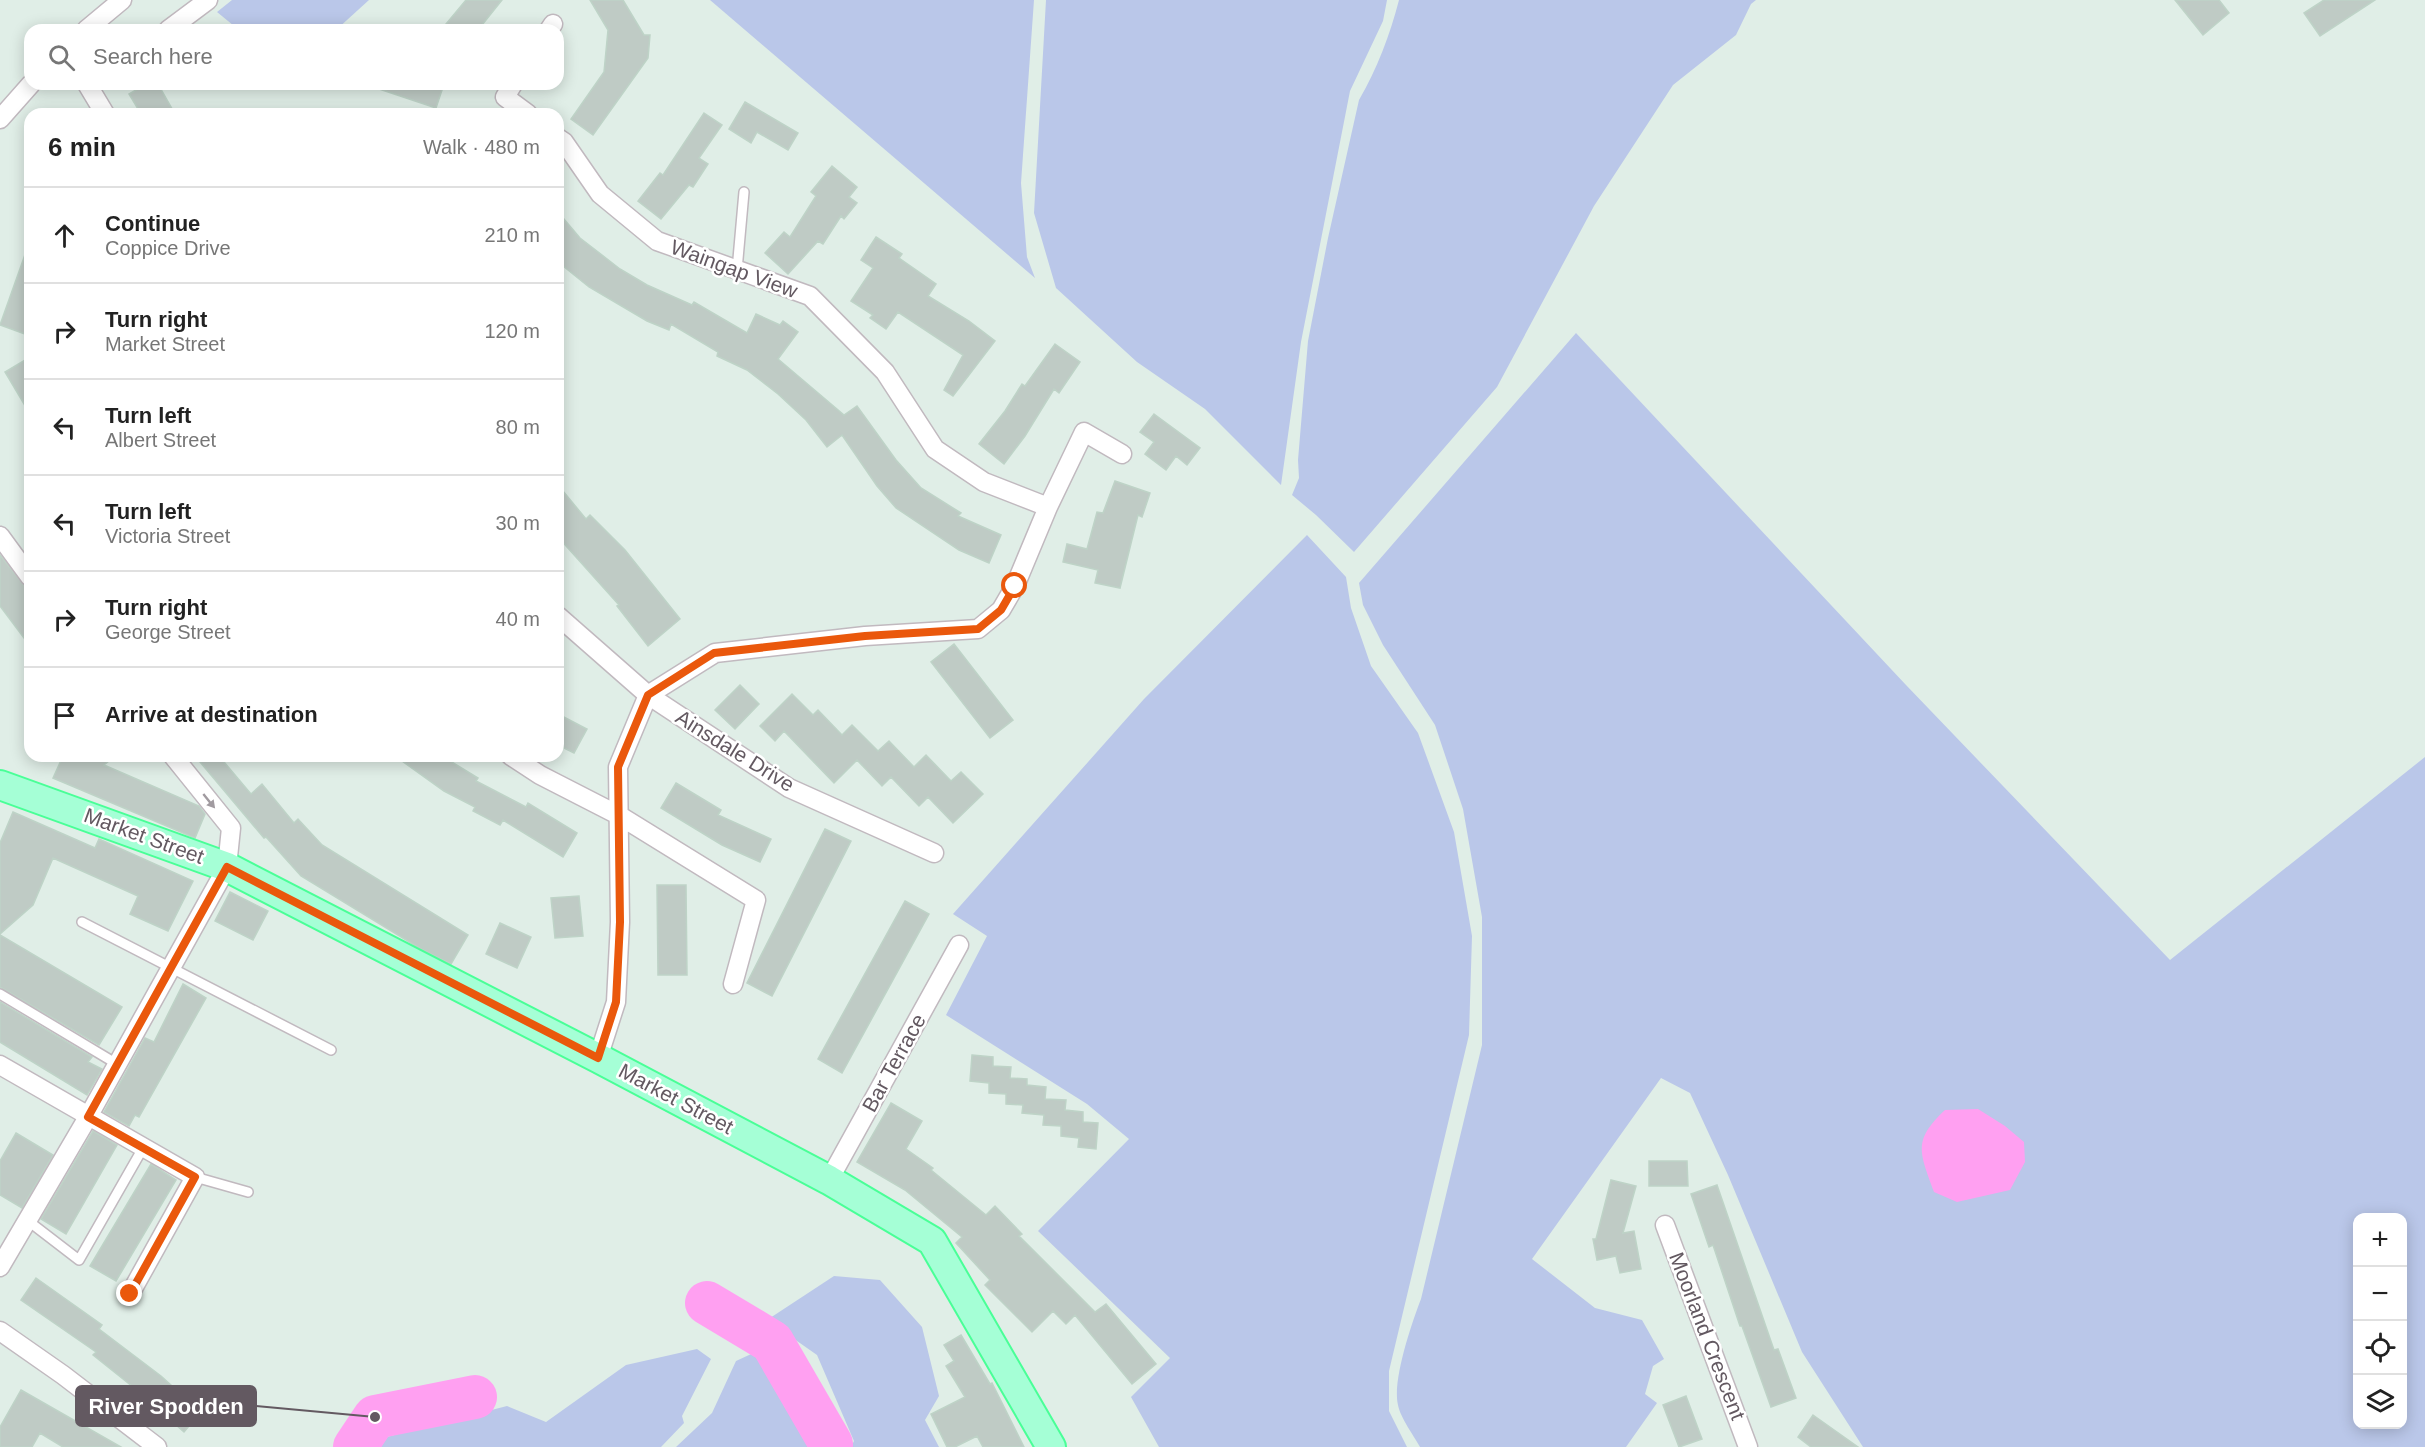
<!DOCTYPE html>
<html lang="en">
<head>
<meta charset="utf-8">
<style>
  body { margin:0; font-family:Arial,sans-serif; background:#f2f2f2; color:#222 }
  .controls { position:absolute; right:18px; bottom:18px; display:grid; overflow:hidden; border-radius:12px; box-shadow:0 3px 15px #0003 }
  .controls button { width:54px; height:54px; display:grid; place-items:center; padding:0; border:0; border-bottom:2px solid #e0e0e0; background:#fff; color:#222; font:30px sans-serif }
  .stop { position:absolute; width:18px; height:18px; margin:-14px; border:4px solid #ea580c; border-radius:50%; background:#fff }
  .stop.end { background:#ea580c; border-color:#fff; box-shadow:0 2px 6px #0008 }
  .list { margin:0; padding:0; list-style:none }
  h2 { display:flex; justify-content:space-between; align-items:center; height:78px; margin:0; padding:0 24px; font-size:26px }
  h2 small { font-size:20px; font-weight:400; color:#767676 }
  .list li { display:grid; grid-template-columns:39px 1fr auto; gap:18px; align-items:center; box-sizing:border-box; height:96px; padding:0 24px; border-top:2px solid #e0e0e0 }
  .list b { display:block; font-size:22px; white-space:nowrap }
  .list p { margin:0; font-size:20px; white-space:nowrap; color:#767676 }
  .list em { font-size:20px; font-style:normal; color:#767676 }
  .icon { flex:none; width:33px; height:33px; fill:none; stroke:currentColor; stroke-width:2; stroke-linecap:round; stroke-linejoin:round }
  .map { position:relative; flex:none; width:2425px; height:1447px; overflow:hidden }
  .search { position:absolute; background:#fff; box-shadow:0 3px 15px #0003; left:24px; top:24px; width:540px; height:66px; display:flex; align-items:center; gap:15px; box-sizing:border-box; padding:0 21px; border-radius:18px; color:#767676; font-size:22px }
  .panel { position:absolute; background:#fff; box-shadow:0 3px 15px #0003; left:24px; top:108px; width:540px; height:654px; border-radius:18px }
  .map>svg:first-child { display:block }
  .green { fill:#bac7e9; fill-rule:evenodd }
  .water { fill:#ffa0f1 }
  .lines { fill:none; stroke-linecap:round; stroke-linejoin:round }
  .river { stroke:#ffa0f1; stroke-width:44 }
  .building { fill:#bfcbc5; stroke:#bed3c7; stroke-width:1.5 }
  .lane-casing { stroke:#c1b9bf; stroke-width:12 }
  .street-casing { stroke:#c1b9bf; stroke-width:21 }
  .primary-casing { stroke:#49ff97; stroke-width:32 }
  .lane { stroke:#fff; stroke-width:9 }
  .street { stroke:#fff; stroke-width:18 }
  .primary { stroke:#a5ffd6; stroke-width:28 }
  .oneway { fill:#a19ba0 }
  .route { stroke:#ea580c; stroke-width:8 }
  .labels { text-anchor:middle; stroke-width:5; stroke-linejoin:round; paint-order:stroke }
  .street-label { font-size:21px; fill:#635961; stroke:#fff }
  .leader { fill:none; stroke:#635961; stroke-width:2 }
  .callout-dot { fill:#635961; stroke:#fff; stroke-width:2 }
  .callout { fill:#635961; stroke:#635961; stroke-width:2 }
  .callout-label { font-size:22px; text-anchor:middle; font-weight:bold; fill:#fff }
</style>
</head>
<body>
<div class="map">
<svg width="2425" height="1447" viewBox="0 0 2425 1447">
  <rect width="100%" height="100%" fill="#e0eee7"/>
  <!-- green -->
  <path class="green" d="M 232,0 L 369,0 L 336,30 L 239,30 L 217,12 Z
    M 710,0 L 1034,0 L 1021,183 L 1027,257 L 1035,278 Z
    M 1046,0 L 1387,0 L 1383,21 L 1350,91 L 1301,342 L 1281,485 L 1205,409 L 1137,362 L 1056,288 L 1034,213 Z
    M 1399,0 L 1756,0 L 1751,4 L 1736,35 L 1673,85 L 1594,206 L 1497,387 L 1354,552 L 1316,515 L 1292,495 L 1299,478 L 1298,460 L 1308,341 L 1328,238 L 1359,100 C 1377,69 1390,35 1399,0 Z
    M 1576,333 L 1906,685 L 2170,960 L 2425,757 L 2425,1447 L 1863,1447 L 1802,1352 L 1728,1175 L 1690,1093 L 1661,1078 L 1532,1259 L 1595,1308 L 1642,1320 L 1664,1359 L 1653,1366 L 1645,1394 L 1657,1403 L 1626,1447 L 1420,1447 C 1414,1436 1400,1417 1398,1405 C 1392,1381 1412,1322 1421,1299 L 1482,1045 L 1482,917 L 1463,809 L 1435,725 L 1383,645 L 1363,605 L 1359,583 ZM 2358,1218 L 2402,1218 L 2402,1424 L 2358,1424 Z
    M 1307,535 L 1346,577 L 1351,608 L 1371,666 L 1418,733 L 1454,832 L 1472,936 L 1469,1035 L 1389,1371 L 1389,1411 L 1407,1447 L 1159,1447 L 1131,1397 L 1170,1358 L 1038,1231 L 1129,1139 L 1087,1104 L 946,1015 L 987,936 L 953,914 L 1144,699 Z
    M 834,1276 L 880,1280 L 922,1327 L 939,1396 L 925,1420 L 939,1447 L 851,1447 L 854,1441 L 817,1355 L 767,1320 Z
    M 697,1349 L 711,1359 L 682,1416 L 684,1423 L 661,1447 L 370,1447 L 375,1440 L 507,1406 L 546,1422 L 626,1365 Z
    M 762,1349 L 812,1444 L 812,1447 L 676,1447 L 712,1413 L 736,1361 Z"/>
  <!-- water -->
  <path class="water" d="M 1978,1109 L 2005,1126 L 2024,1142 L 2025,1162 L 2010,1190 L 1957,1202 L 1934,1192 C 1920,1152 1912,1141 1945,1110 Z"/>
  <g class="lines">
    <!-- river -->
    <path class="river" d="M 707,1303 L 772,1342 L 831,1444 L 830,1447
      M 355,1447 L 375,1417 L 475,1397"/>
  </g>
  <!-- building -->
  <path class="building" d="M 466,0 L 502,0 L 478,30 L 441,30 Z
    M 590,0 L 623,0 L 644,35 L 650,35 L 648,58 L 593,135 L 571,119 L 604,72 L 608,30 Z
    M 2175,0 L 2219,0 L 2229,13 L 2203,35 Z
    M 2324,0 L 2375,0 L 2320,36 L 2304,13 Z
    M 146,84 L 158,84 L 175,114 L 141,114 L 129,94 Z
    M 376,84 L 444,84 L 436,108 L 376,88 Z
    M 745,102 L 798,133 L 788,150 L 757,132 L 751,143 L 729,129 Z
    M 704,113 L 722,125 L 699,158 L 708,164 L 693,187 L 689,185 L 661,219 L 638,201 L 660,173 L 663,175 Z
    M 832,166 L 857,187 L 849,197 L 857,203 L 844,219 L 841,216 L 823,244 L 818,241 L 788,274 L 765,253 L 784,232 L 790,237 L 816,196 L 811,192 Z
    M 558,212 L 580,238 L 620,269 L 647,285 L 692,305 L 694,302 L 747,333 L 756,314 L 780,325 L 783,321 L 798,332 L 778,359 L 844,415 L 857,406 L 896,460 L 921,488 L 961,513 L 958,516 L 1001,535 L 989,563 L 959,550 L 896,508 L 877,486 L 842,435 L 827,447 L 806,420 L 778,394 L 747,370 L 717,356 L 718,352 L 671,324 L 669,330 L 647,321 L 589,287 L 558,262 Z
    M 876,237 L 902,254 L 899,258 L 936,284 L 928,296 L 969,321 L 995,341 L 953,396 L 944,390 L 963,355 L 898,312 L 886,329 L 870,318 L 873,315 L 851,301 L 873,268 L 861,260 Z
    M 27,249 L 30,249 L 30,321 L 25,334 L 0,325 Z
    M 1055,344 L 1080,362 L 1059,393 L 1054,389 L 1025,436 L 1004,464 L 979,444 L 1005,411 L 1022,384 L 1025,386 Z
    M 30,357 L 30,414 L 5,372 Z
    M 1154,414 L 1200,448 L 1187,465 L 1176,456 L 1166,470 L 1145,454 L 1154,442 L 1140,432 Z
    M 1115,481 L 1150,493 L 1142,517 L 1138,515 L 1120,588 L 1095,583 L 1098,570 L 1063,562 L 1067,544 L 1087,549 L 1097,512 L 1103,513 Z
    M 558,485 L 586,519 L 590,515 L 625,550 L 680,619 L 648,646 L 617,606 L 619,605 L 558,537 Z
    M 0,555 L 30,593 L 30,646 L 0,606 Z
    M 954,644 L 1013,720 L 990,738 L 931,662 Z
    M 740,685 L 759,704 L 735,729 L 715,710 Z
    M 792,694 L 813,715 L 818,710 L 842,735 L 852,725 L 878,751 L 889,741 L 914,767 L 926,755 L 951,781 L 961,772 L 983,794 L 953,823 L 928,797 L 919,806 L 891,777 L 882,786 L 857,760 L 834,783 L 784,731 L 775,741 L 760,726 Z
    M 558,714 L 587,729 L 574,753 L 558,745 Z
    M 63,756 L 115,756 L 104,765 L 199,806 L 205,814 L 195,838 L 53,778 Z
    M 195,756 L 219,756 L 251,794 L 262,784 L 294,823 L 298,819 L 322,845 L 468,935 L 451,964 L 421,949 L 301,876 L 266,837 L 264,838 Z
    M 395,756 L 442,756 L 478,778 L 476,781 L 526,807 L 528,803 L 577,833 L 563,857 L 503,820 L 500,825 L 473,811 L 475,807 L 444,791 Z
    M 676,783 L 721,810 L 718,815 L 771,839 L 760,862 L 722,845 L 661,808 Z
    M 13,812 L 95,848 L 99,839 L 193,881 L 168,931 L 130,914 L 138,896 L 53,858 L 33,905 L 0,934 L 0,843 Z
    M 825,829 L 851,841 L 772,996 L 747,983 Z
    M 657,885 L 686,885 L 687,975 L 658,975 Z
    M 230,892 L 268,911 L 253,940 L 215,921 Z
    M 579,896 L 583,936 L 555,938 L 551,898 Z
    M 905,901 L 929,914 L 842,1073 L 818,1059 Z
    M 500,923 L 531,937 L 517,968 L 486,954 Z
    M 0,935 L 122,1007 L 99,1045 L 0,987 Z
    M 183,984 L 206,998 L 139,1117 L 135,1115 L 129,1126 L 104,1112 L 145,1038 L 154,1042 Z
    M 0,1002 L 92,1057 L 88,1062 L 102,1069 L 87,1095 L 0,1042 Z
    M 972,1055 L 993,1057 L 993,1066 L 1011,1067 L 1010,1078 L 1027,1079 L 1027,1085 L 1046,1087 L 1045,1099 L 1066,1100 L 1065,1110 L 1083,1112 L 1083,1122 L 1098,1123 L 1096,1149 L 1078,1147 L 1079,1138 L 1061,1136 L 1061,1126 L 1043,1125 L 1044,1115 L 1022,1113 L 1023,1105 L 1006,1104 L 1006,1094 L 989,1093 L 989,1083 L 970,1081 Z
    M 891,1103 L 922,1121 L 906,1149 L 933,1168 L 931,1170 L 986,1215 L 995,1206 L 1022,1234 L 1019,1236 L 1095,1312 L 1106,1304 L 1156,1364 L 1132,1384 L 1075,1315 L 1066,1324 L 1053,1311 L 1032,1332 L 985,1285 L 990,1280 L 956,1243 L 962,1237 L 905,1190 L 857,1162 Z
    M 93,1131 L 117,1145 L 66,1234 L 41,1219 Z
    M 16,1133 L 53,1155 L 22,1208 L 0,1195 L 0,1161 Z
    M 1649,1161 L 1687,1161 L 1688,1186 L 1649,1186 Z
    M 151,1164 L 176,1180 L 116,1281 L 90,1266 Z
    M 1611,1180 L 1636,1186 L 1623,1233 L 1634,1231 L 1641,1269 L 1620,1273 L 1616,1256 L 1597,1260 L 1593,1239 L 1596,1239 Z
    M 1717,1185 L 1774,1350 L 1778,1349 L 1796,1398 L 1771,1407 L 1742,1326 L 1740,1326 L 1713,1245 L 1709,1247 L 1691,1194 Z
    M 36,1278 L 102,1325 L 99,1329 L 161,1376 L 201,1412 L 184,1432 L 133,1387 L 93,1355 L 96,1352 L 21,1300 Z
    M 961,1335 L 990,1384 L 992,1383 L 1024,1447 L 983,1447 L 977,1436 L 955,1447 L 947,1447 L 931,1414 L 965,1397 L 946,1366 L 954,1361 L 944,1345 Z
    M 21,1390 L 121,1447 L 63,1447 L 40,1433 L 32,1447 L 0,1447 L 0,1427 Z
    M 1686,1396 L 1702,1439 L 1679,1447 L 1663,1405 Z
    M 1813,1415 L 1858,1447 L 1811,1447 L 1798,1437 Z"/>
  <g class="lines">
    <!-- lane casing -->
    <g class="lane-casing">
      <path id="lane" d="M 737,270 L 744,192
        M 82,922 L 331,1050
        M 0,994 L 117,1064
        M 195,1177 L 248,1192
        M 27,1220 L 79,1260 L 143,1148"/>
    </g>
    <!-- street casing -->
    <g class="street-casing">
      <path id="street" d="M 86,30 L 122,0
        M 168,30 L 208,0
        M 549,30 L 553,24
        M 87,84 L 105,114
        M 513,84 L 505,97 L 528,114
        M 0,119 L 31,84
        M 558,138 L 564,142 L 600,194 L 657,241 L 810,296 L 885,372 L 935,449 L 984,482 L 1048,507
        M 0,536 L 30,577
        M 558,616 L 648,695 L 789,788 L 934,853
        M 511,756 L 540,775 L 620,816 L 756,900 L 733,984
        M 598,1058 L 616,1002 L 620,922 L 618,767 L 648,695 L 715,653 L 865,636 L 978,629 L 1001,610 L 1015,586 L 1048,507 L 1084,432 L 1122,454
        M 0,1065 L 195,1177 L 130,1294
        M 829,1180 L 959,945
        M 1665,1225 L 1748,1447
        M 0,1267 L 88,1117 L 227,867 L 231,828 L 173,756
        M 0,1331 L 63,1375 L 157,1447"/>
    </g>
    <!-- primary casing -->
    <g class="primary-casing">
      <path id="primary" d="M 0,785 L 227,867 L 598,1058 L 829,1180 L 932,1241 L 1051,1447"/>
    </g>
    <!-- lane -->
    <use href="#lane" class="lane"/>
    <!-- street -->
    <use href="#street" class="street"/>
    <!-- primary -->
    <use href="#primary" class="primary"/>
  </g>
  <!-- one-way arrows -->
  <defs><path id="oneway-solid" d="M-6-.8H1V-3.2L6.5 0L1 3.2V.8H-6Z" transform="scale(1.5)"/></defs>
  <use class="oneway" href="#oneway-solid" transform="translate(209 801) rotate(51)"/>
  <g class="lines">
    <!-- route -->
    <path class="route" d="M 130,1294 L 195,1177 L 88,1117 L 227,867 L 598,1058 L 616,1002 L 620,922 L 618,767 L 648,695 L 714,653 L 865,636 L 978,629 L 1001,610 L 1015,586"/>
  </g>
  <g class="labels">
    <!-- street labels -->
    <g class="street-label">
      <text transform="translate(734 269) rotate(20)" y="7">Waingap View</text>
      <text transform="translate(735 751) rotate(32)" y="7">Ainsdale Drive</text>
      <text transform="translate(144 836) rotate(20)" y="7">Market Street</text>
      <text transform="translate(894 1063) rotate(-61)" y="7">Bar Terrace</text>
      <text transform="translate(676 1099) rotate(28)" y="7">Market Street</text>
      <text transform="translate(1707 1336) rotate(69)" y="7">Moorland Crescent</text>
    </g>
  </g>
  <!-- callouts -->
  <path class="leader" d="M375 1417L256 1406"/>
  <circle class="callout-dot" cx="375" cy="1417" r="6"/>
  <rect class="callout" x="76" y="1386" width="180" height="40" rx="6"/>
  <g class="callout-label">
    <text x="166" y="1414">River Spodden</text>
  </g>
</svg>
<div class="controls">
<button>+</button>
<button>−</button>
<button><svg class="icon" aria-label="locate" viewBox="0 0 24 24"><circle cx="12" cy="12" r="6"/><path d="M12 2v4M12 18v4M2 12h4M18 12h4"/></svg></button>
<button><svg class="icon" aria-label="layers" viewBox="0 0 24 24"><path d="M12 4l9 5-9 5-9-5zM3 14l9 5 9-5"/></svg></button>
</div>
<div class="stop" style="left:1015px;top:586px"></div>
<div class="stop end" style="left:130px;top:1294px"></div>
<div class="search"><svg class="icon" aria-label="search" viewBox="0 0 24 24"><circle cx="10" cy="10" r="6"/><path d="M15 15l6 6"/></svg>Search here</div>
<section class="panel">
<h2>6 min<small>Walk · 480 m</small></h2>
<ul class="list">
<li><svg class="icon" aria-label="ahead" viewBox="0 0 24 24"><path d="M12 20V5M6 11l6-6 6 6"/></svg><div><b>Continue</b><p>Coppice Drive</p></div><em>210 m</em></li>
<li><svg class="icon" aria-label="right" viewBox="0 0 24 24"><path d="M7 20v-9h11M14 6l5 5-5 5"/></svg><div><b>Turn right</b><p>Market Street</p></div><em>120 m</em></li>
<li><svg class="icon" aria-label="left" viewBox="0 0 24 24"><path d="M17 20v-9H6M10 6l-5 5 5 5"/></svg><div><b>Turn left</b><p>Albert Street</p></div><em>80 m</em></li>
<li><svg class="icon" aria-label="left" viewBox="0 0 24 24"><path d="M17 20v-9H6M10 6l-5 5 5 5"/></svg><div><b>Turn left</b><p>Victoria Street</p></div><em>30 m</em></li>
<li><svg class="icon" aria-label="right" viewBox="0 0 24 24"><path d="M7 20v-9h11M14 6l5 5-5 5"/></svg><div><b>Turn right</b><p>George Street</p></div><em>40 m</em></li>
<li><svg class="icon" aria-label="arrive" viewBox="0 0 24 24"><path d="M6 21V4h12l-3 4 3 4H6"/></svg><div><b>Arrive at destination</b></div></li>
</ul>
</section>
</div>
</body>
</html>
